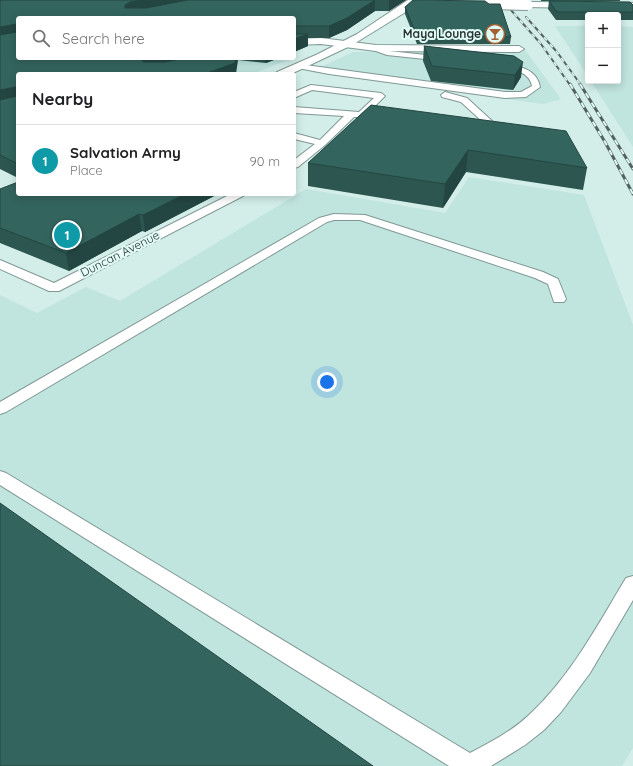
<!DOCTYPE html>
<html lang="en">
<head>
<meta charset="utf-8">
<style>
  body { margin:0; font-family:Quicksand,sans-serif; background:#f6f6f6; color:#202124 }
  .controls { position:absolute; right:12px; top:12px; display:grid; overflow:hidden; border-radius:4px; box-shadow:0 2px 10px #0003 }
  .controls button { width:36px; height:36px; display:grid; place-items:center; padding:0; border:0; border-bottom:1px solid #e0e0e0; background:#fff; color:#202124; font:20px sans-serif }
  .you { position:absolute; left:327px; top:382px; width:14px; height:14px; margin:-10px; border:3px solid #fff; border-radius:50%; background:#1a73e8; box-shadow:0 0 0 6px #1a73e833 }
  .badge { display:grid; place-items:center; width:26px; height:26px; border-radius:50%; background:#ea580c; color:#fff; font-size:13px; font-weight:700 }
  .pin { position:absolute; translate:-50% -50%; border:2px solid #fff; box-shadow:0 1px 4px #0006 }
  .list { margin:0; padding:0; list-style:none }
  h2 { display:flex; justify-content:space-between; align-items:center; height:52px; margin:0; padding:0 16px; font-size:17px }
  h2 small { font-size:13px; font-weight:400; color:#757577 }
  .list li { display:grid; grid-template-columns:26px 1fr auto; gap:12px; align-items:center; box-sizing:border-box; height:72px; padding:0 16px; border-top:1px solid #e0e0e0 }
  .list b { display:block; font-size:15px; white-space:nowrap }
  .list p { margin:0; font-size:13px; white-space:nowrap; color:#757577 }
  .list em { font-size:13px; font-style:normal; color:#757577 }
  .icon { flex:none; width:22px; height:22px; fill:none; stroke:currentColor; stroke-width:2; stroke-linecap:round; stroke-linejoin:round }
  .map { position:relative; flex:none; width:633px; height:766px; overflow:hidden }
  .search { position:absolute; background:#fff; box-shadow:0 2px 10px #0003; left:16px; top:16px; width:280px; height:44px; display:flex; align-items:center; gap:10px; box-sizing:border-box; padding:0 14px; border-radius:4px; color:#757577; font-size:15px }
  .panel { position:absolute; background:#fff; box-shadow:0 2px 10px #0003; left:16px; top:72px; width:280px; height:124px; border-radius:4px }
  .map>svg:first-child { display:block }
  .built { fill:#c0e4de }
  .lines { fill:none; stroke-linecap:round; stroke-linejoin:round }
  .service-casing { stroke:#809894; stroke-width:2 }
  .minor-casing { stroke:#809894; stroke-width:2 }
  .primary-casing { stroke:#809894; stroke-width:2 }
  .service { fill:#fff; fill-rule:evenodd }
  .minor { fill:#fff; fill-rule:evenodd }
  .primary { fill:#fff; fill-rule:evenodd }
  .rail-far1-casing { stroke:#546360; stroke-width:2 }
  .rail-casing { stroke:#546360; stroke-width:3 }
  .rail-far1 { stroke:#e0fbf6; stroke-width:1.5; stroke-dasharray:4.5; stroke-linecap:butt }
  .rail { stroke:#e0fbf6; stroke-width:2; stroke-dasharray:5.5; stroke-linecap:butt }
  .minor-bridge-casing { stroke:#809894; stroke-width:12; stroke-linecap:butt }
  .minor-bridge { stroke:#fff; stroke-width:10 }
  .wall { fill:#2d5651 }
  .shaded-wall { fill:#244642 }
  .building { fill:#34645e; stroke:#244642 }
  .labels { text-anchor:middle; stroke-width:4; stroke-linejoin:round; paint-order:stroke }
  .far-poi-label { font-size:12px; font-weight:bold; fill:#2a3432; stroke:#e0fbf6; text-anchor:end }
  .far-street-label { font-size:12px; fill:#2a3432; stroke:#e0fbf6 }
</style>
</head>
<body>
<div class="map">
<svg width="633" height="766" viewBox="0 0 633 766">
  <rect width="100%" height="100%" fill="#d3eee9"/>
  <!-- built -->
  <path class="built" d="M 555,26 L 588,26 L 588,76 Z
    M 618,26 L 633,27 L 633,147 L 591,81 L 618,81 Z
    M 525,50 L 561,99 L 543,104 L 310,72 L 353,52 Z
    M 243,58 L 292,58 L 253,74 L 178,74 Z
    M 469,177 L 584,195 L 633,325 L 633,748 L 622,766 L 0,766 L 0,295 L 37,313 L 86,287 L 120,301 L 306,189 L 445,213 Z"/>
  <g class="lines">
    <!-- service casing -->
    <g class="service-casing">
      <path id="service" d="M 373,46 L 379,46 L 389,51 L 444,57 L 448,59 L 444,61 L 387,55 L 373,50 Z
        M 298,64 L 505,92 L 521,92 L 532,86 C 529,71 513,70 501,68 L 500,66 L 504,64 C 519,66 537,69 540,87 L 526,97 L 505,98 L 329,74 L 298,68 Z
        M 311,85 L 381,93 L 385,96 L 364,117 L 354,117 L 325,145 L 298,167 L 294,168 L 294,160 L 315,144 L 294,139 L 294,133 L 320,140 L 344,116 L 294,113 L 294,107 L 359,112 L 374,98 L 312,90 L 294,98 L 294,92 Z
        M 445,92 L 467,98 L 504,132 L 506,134 L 504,136 L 498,136 L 461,102 L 442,97 L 441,95 Z
        M 231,194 L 244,194 L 243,196 L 59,291 L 49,291 L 0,269 L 0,260 L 54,283 Z
        M 334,214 L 365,215 L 543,272 L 558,279 L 566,299 L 564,302 L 554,302 L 548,284 L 535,278 L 360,220 L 334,220 L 327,222 L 6,412 L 0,414 L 0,402 L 319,218 Z
        M 0,471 L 6,473 L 470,753 C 491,742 512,731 529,715 C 571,676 597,626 626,578 L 633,576 L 633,600 L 590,673 L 561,712 L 544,730 L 525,745 L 491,766 L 449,766 L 0,485 Z"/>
    </g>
    <!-- minor casing -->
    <g class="minor-casing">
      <path id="minor" d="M 528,2 L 633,3 L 633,9 L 525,7 L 523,5 L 525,3 Z
        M 321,38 L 376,45 L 519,46 L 524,49 L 519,52 L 376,51 L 321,44 L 294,45 L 294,39 Z"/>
    </g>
    <!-- primary casing -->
    <g class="primary-casing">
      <path id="primary" d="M 408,0 L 418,0 L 404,13 L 352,45 L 291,74 L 275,74 L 277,72 L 318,54 L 357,34 Z"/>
    </g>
    <!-- service -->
    <use href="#service" class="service"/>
    <!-- minor -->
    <use href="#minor" class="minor"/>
    <!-- primary -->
    <use href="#primary" class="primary"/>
    <!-- rail-far1 casing -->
    <g class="rail-far1-casing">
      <path id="rail-far1" d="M 502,0 L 541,44 L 570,85
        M 526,17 L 557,52 L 581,85"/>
    </g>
    <!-- rail casing -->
    <g class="rail-casing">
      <path id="rail" d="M 570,84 L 605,142 L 633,194
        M 580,84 L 633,169"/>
    </g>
    <!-- rail-far1 -->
    <use href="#rail-far1" class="rail-far1"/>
    <!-- rail -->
    <use href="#rail" class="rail"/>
    <!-- minor-bridge casing -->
    <g class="minor-bridge-casing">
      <path id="minor-bridge" d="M 489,4 L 528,5"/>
    </g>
    <!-- minor-bridge -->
    <use href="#minor-bridge" class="minor-bridge"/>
  </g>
  <!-- wall -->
  <path class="wall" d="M 0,0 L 406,0 L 389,11 L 375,11 L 347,30 L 329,38 L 308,38 L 308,46 L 294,52 L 294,18 L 18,58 L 279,58 L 266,63 L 238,60 L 18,74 L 18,178 L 0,169 Z
    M 541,0 L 620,0 L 620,1 L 541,1 Z
    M 549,1 L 633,5 L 633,20 L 618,20 L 618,15 L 588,15 L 588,20 L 556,20 L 548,9 Z
    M 405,7 L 511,37 L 510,44 L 417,44 L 405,14 Z
    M 424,46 L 514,56 L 521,77 L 513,90 L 431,81 L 423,61 Z
    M 371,105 L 587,168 L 583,190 L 466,172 L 443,208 L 308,186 L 308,163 Z
    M 0,189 L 218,194 L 145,232 L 142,231 L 69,271 L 0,243 Z"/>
  <!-- shaded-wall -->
  <path class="shaded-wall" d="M 143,0 L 200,0 L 126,18 L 125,8 L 125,5 L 130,2 Z
    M 375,0 L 375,11 L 347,30 L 329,38 L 329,26 Z
    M 389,0 L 406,0 L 389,11 Z
    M 17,24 L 18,36 L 0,40 L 0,27 Z
    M 308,34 L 308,46 L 294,52 L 294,39 Z
    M 145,58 L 199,58 L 147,71 L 142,61 Z
    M 236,58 L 238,58 L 238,60 L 236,74 L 204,74 Z
    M 265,58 L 279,58 L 266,63 Z
    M 523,62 L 521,77 L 513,90 L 515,75 Z
    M 16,87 L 18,96 L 0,105 L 0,90 Z
    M 468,150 L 466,172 L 443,208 L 445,184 Z
    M 185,194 L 218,194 L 145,232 L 143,215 Z
    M 139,214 L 142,231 L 69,271 L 66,253 Z"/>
  <!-- building -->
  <path class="building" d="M 0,0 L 143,0 L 130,2 L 125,5 L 125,8 L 146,8 L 188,0 L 375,0 L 347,18 L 329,26 L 294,26 L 294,18 L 18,18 L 18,58 L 145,58 L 142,61 L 144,62 L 165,62 L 184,58 L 236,58 L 235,63 L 210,72 L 204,74 L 18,74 L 18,164 L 0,155 L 0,100 L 17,96 L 16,87 L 0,90 L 0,35 L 17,32 L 17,24 L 0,27 Z
    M 413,0 L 485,1 L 489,4 L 500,4 L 511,37 L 417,36 L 405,7 Z
    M 549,1 L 630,2 L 633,5 L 633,12 L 557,12 Z
    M 294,34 L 308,34 L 294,39 Z
    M 424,46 L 514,56 L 523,62 L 515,75 L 432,66 Z
    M 371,105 L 566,131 L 587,168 L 468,150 L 445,184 L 308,163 Z
    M 18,182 L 18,194 L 185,194 L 143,215 L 139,214 L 66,253 L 0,228 L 0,189 Z
    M 0,503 L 373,766 L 0,766 Z"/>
  <!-- icons -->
  <defs>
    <g id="bar-ring" transform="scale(1)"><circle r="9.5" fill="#e0fbf6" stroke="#a56032" stroke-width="1.5"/><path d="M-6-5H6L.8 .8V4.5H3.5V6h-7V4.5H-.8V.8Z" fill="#a56032"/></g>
  </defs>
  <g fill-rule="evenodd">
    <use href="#bar-ring" x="495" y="34"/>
  </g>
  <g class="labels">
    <!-- far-poi labels -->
    <g class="far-poi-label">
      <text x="481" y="38">Maya Lounge</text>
    </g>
    <!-- far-street labels -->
    <g class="far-street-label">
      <text transform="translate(120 254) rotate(-27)" y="4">Duncan Avenue</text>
    </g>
  </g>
</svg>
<div class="controls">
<button>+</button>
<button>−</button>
</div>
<div class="you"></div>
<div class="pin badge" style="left:67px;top:235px;background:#0f9aa8">1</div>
<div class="search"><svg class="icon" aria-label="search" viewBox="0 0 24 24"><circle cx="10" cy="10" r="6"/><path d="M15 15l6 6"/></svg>Search here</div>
<section class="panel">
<h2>Nearby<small></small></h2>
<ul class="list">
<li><span class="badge" style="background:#0f9aa8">1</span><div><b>Salvation Army</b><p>Place</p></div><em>90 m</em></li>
</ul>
</section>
</div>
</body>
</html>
